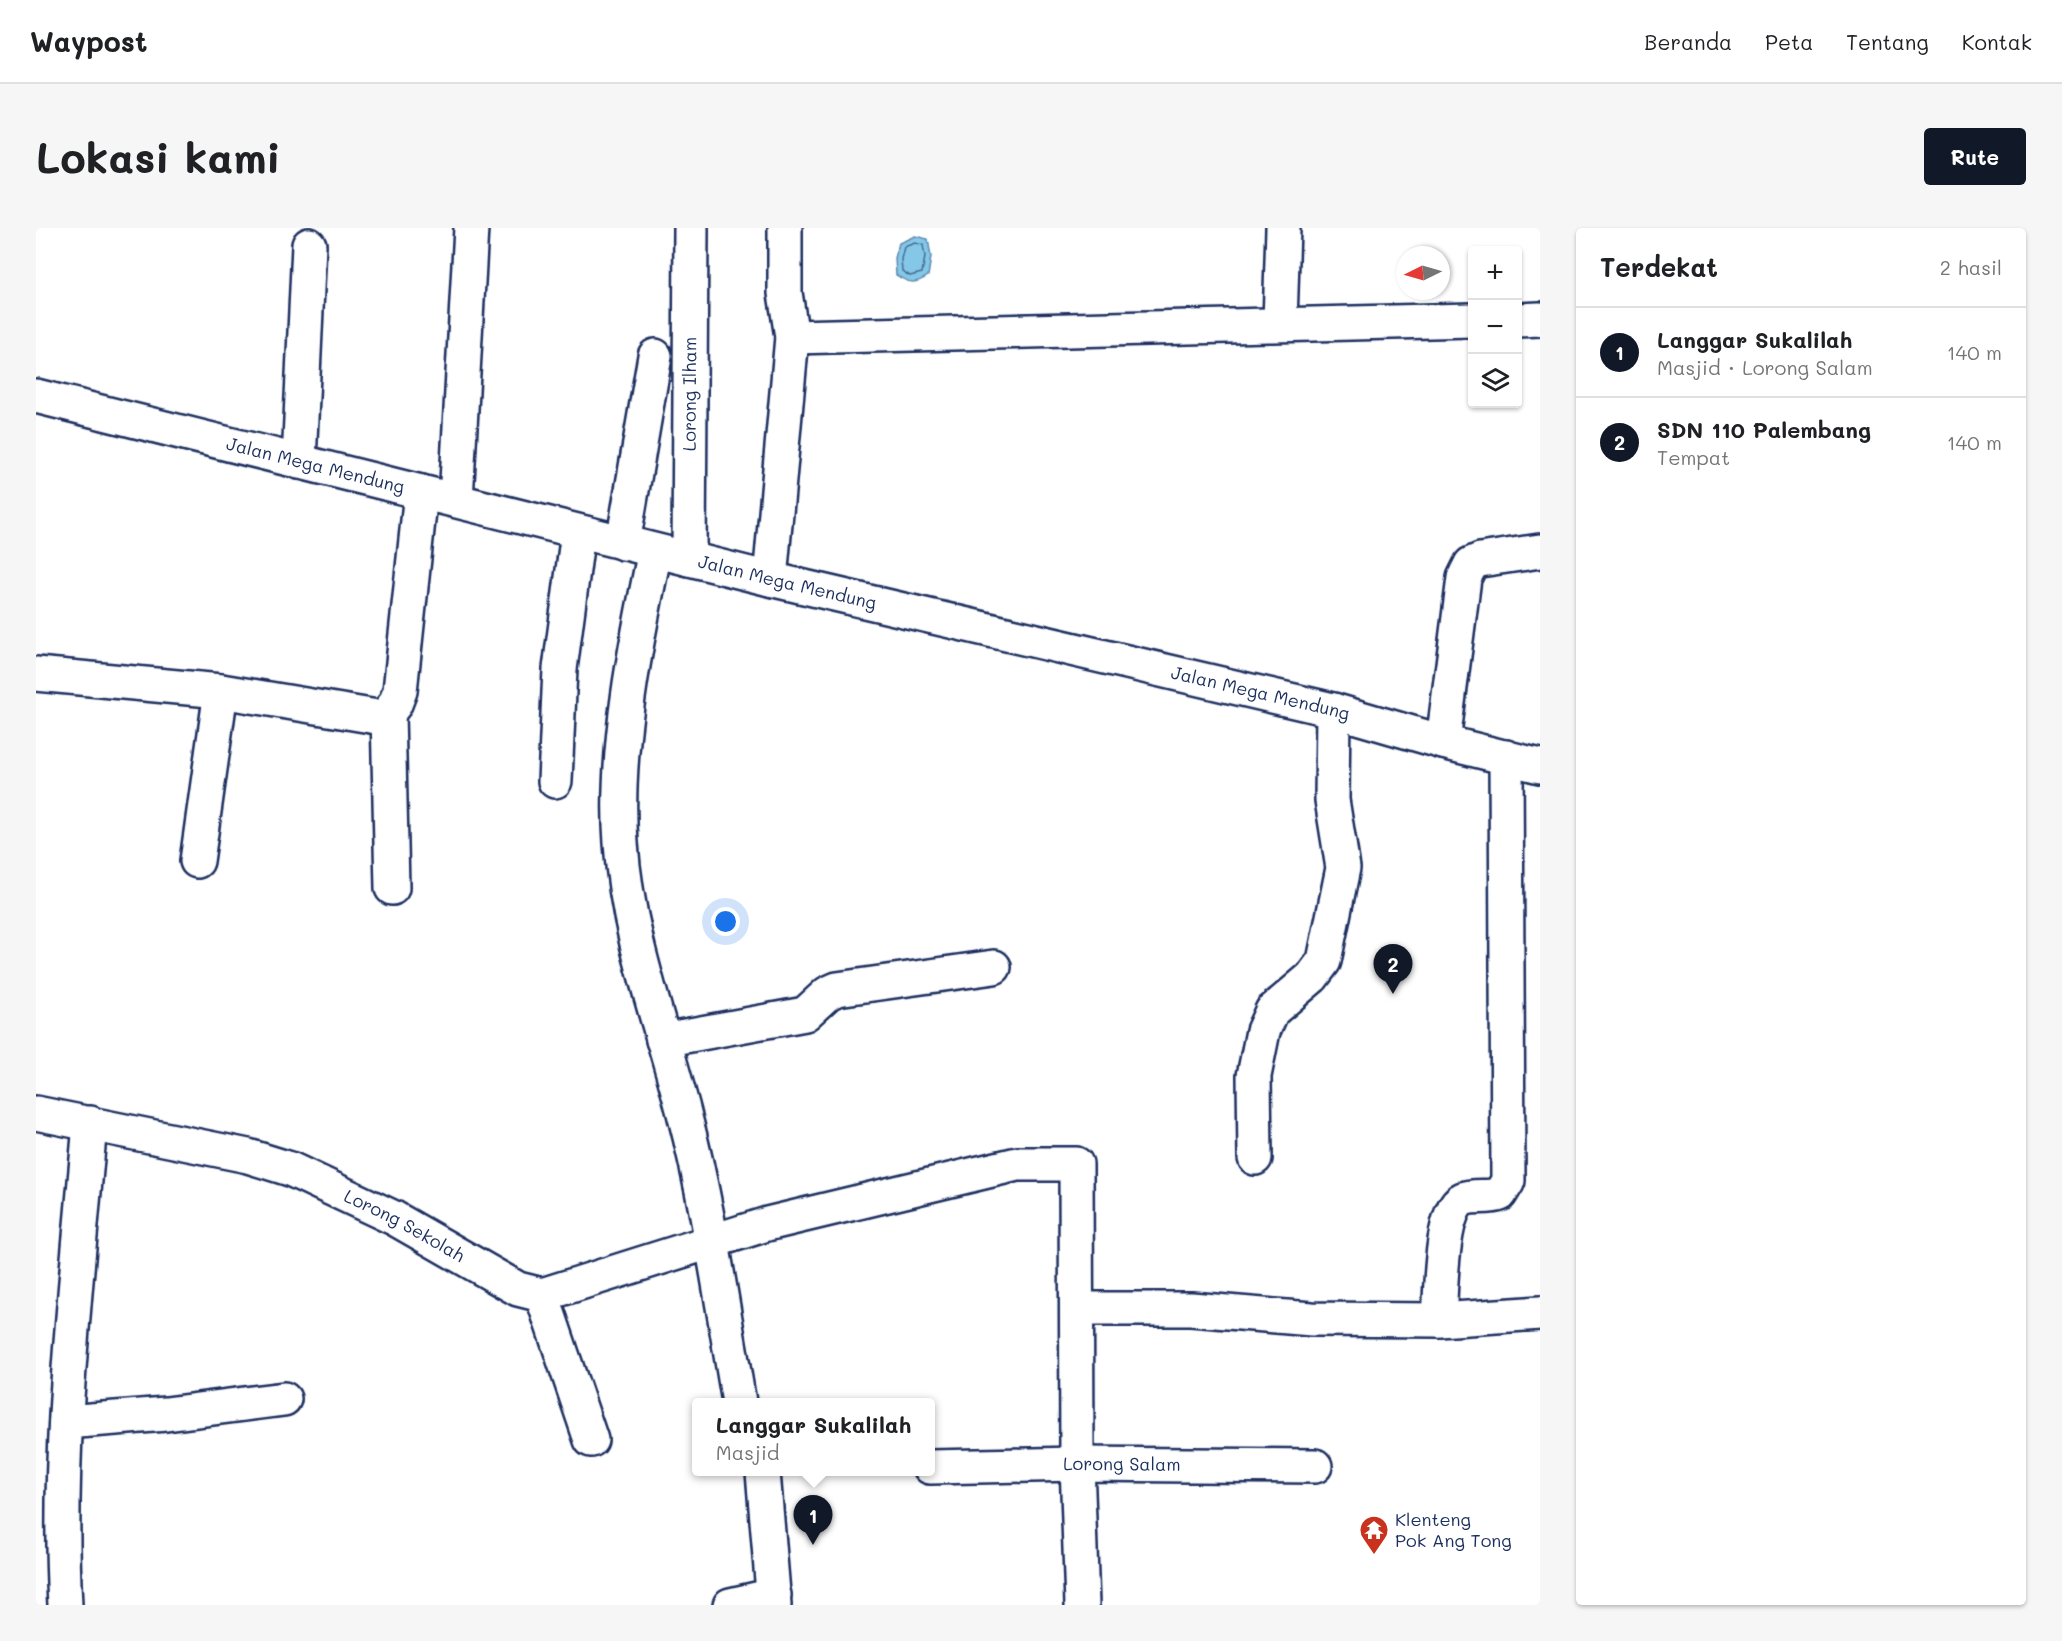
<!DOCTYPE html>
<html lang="id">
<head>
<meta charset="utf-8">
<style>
  body { margin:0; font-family:Mali,sans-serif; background:#f6f6f6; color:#202124 }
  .controls { position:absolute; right:18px; top:18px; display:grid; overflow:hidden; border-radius:6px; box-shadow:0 2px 4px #0004 }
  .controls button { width:54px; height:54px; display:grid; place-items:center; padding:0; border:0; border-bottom:2px solid #e0e0e0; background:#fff; color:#202124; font:30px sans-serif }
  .compass { position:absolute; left:1360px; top:18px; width:54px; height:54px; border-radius:50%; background:#fff; box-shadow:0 2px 4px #0004; rotate:265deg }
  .you { position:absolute; left:690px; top:694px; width:21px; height:21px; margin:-15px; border:4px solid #fff; border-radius:50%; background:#1a73e8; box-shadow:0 0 0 9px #1a73e833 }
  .badge { display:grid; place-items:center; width:39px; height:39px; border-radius:50%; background:#111827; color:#fff; font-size:20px; font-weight:700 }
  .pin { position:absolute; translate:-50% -50px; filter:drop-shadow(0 2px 3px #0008) }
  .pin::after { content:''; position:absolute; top:32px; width:21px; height:18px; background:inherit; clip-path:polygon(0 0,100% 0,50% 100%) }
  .popup { position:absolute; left:656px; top:1170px; width:243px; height:78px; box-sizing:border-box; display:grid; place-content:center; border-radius:6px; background:#fff; filter:drop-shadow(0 2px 4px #0005); font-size:20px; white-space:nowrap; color:#757577 }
  .popup b { font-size:22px; color:#202124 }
  .popup::after { content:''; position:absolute; left:50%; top:100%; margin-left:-12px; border:12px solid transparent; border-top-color:#fff }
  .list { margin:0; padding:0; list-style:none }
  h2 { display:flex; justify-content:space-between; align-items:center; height:78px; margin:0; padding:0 24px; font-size:26px }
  h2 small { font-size:20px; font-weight:400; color:#757577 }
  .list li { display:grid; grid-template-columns:39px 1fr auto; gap:18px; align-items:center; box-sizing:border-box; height:90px; padding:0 24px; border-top:2px solid #e0e0e0 }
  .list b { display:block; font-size:22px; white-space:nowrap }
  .list p { margin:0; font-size:20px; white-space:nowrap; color:#757577 }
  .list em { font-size:20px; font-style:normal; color:#757577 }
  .icon { flex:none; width:33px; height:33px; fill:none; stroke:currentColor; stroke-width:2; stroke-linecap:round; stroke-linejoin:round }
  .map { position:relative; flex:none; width:1504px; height:1377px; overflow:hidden; border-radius:6px }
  header { display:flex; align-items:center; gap:36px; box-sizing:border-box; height:84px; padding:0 30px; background:#fff; border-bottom:2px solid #e0e0e0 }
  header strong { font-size:28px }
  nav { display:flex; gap:33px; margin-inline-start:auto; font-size:21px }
  .intro { display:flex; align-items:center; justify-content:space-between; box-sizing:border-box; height:144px; padding:0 36px }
  h1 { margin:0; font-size:42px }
  .button { padding:15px 27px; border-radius:6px; background:#111827; color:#fff; font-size:21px; font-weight:700 }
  main { display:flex; gap:36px; padding:0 36px }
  aside { flex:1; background:#fff; border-radius:6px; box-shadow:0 2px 4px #0004 }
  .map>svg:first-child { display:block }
  .water { fill:#85c7e6; stroke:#5b8ab0; stroke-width:1.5 }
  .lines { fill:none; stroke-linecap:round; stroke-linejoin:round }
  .shore { stroke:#456c94; stroke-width:1.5 }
  .minor-casing { stroke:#1b2f5e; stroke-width:38 }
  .minor { stroke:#fff; stroke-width:33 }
  .labels { text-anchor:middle; stroke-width:5; stroke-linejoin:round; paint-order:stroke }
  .street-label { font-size:18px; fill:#1b2f5e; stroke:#fff }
  .poi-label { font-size:18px; fill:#1b2f5e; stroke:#fff; text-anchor:start }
</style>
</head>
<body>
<header>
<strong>Waypost</strong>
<nav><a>Beranda</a><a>Peta</a><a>Tentang</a><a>Kontak</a></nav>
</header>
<div class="intro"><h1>Lokasi kami</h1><a class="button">Rute</a></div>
<main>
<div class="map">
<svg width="1504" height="1377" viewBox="0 0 1504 1377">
  <rect width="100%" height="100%" fill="#fff"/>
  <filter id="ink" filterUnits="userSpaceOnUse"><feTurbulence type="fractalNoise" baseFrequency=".0167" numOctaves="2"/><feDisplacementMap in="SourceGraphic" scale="12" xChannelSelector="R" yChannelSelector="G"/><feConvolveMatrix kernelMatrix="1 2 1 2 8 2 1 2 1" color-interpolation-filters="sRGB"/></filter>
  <g filter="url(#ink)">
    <!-- water -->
    <path class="water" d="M 879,8 L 892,11 L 895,29 L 892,48 C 879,57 872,55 860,47 L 859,30 L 863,15 Z"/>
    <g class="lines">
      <!-- shore -->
      <path class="shore" d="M 879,15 L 887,17 L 889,29 L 886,45 L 874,48 L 866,43 L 865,31 L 868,19 Z"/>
      <!-- minor casing -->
      <g class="minor-casing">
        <g id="minor">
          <path d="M 1482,92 L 1504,91"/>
          <path d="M 1244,95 L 1247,0"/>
          <path d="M 756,109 L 1436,92"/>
          <path id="s1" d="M 0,168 L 734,351 L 1297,482 L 1407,514 L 1504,538"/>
          <path d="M 263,234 L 273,17"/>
          <path d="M 420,272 L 435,0"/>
          <path d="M 587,315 L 619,128"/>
          <path d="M 619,323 C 600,413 578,523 585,615 C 591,708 625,795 648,885 C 673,980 686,1077 703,1174"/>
          <path id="s2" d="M 653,331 L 655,0"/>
          <path d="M 734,351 L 756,109 L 749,65 L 749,0"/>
          <path d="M 0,446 L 185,463 L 341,489 L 352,485 L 359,476 L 364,463 L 385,264"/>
          <path d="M 352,485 L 356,660"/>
          <path d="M 1407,514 L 1428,350 L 1435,336 L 1444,332 L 1504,323"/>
          <path d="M 519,553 L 524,441 L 542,304"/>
          <path d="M 161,633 L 185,463"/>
          <path d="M 627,812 L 769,786 L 792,765 L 801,761 L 958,739"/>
          <path id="s3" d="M 0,885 L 212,928 L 254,941 L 358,990 L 482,1061 L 506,1067 L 731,996 L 981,936 L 1040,936 L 1041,1236 L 1046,1377"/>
          <path d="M 1219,930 L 1218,848 L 1227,803 L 1236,783 L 1276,749 L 1288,733 L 1307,640 L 1296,572 L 1297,482"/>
          <path d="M 506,1067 L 555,1212"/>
          <path d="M 1043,1081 L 1155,1081 L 1276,1091 L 1403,1092 L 1504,1085"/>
          <path d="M 1403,1092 C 1405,1069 1404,981 1427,971 C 1438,966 1452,971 1464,966 L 1472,953 L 1470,529"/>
          <path d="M 30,1194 L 130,1186 L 248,1171"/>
          <path id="s4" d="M 894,1239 L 1041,1236 L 1279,1238"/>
          <path d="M 727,1244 L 738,1377"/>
          <path d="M 29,1377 C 20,1217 41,1055 54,895"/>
          <path d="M 694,1377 L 738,1367"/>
        </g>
      </g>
      <!-- minor -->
      <use href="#minor" class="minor"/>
    </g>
  </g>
  <!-- icons -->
  <defs>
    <g id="temple-pin" transform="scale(1.5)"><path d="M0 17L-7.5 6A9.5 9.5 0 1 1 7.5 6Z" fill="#c8321e" stroke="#fff"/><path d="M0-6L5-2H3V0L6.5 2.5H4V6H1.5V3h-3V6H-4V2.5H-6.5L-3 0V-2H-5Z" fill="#fff"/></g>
  </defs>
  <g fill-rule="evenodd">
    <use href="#temple-pin" x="1338" y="1302"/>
  </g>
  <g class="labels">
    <!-- street labels -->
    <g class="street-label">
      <text dy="6" stroke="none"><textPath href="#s2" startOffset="165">Lorong Ilham</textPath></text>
      <text dy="6" stroke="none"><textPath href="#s1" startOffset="288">Jalan Mega Mendung</textPath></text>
      <text dy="6" stroke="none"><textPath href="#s1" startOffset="774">Jalan Mega Mendung</textPath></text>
      <text dy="6" stroke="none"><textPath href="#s1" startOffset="1260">Jalan Mega Mendung</textPath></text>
      <text dy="6" stroke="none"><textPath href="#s3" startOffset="388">Lorong Sekolah</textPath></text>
      <text dy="6" stroke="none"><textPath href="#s4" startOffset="192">Lorong Salam</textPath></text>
    </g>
    <!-- poi labels -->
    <g class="poi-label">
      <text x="1359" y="1298">Klenteng<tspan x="1359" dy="21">Pok Ang Tong</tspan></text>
    </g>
  </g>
</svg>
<div class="controls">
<button>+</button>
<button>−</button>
<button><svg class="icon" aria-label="layers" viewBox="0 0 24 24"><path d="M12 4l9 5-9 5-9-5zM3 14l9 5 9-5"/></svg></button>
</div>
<svg class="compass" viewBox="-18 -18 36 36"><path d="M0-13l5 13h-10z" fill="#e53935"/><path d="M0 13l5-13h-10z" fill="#757577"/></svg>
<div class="you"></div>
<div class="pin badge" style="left:777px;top:1317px">1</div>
<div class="popup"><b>Langgar Sukalilah</b>Masjid</div>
<div class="pin badge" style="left:1357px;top:766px">2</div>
</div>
<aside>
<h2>Terdekat<small>2 hasil</small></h2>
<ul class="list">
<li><span class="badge">1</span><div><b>Langgar Sukalilah</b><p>Masjid · Lorong Salam</p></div><em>140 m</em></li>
<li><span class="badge">2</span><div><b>SDN 110 Palembang</b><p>Tempat</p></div><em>140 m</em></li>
</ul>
</aside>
</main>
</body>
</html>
